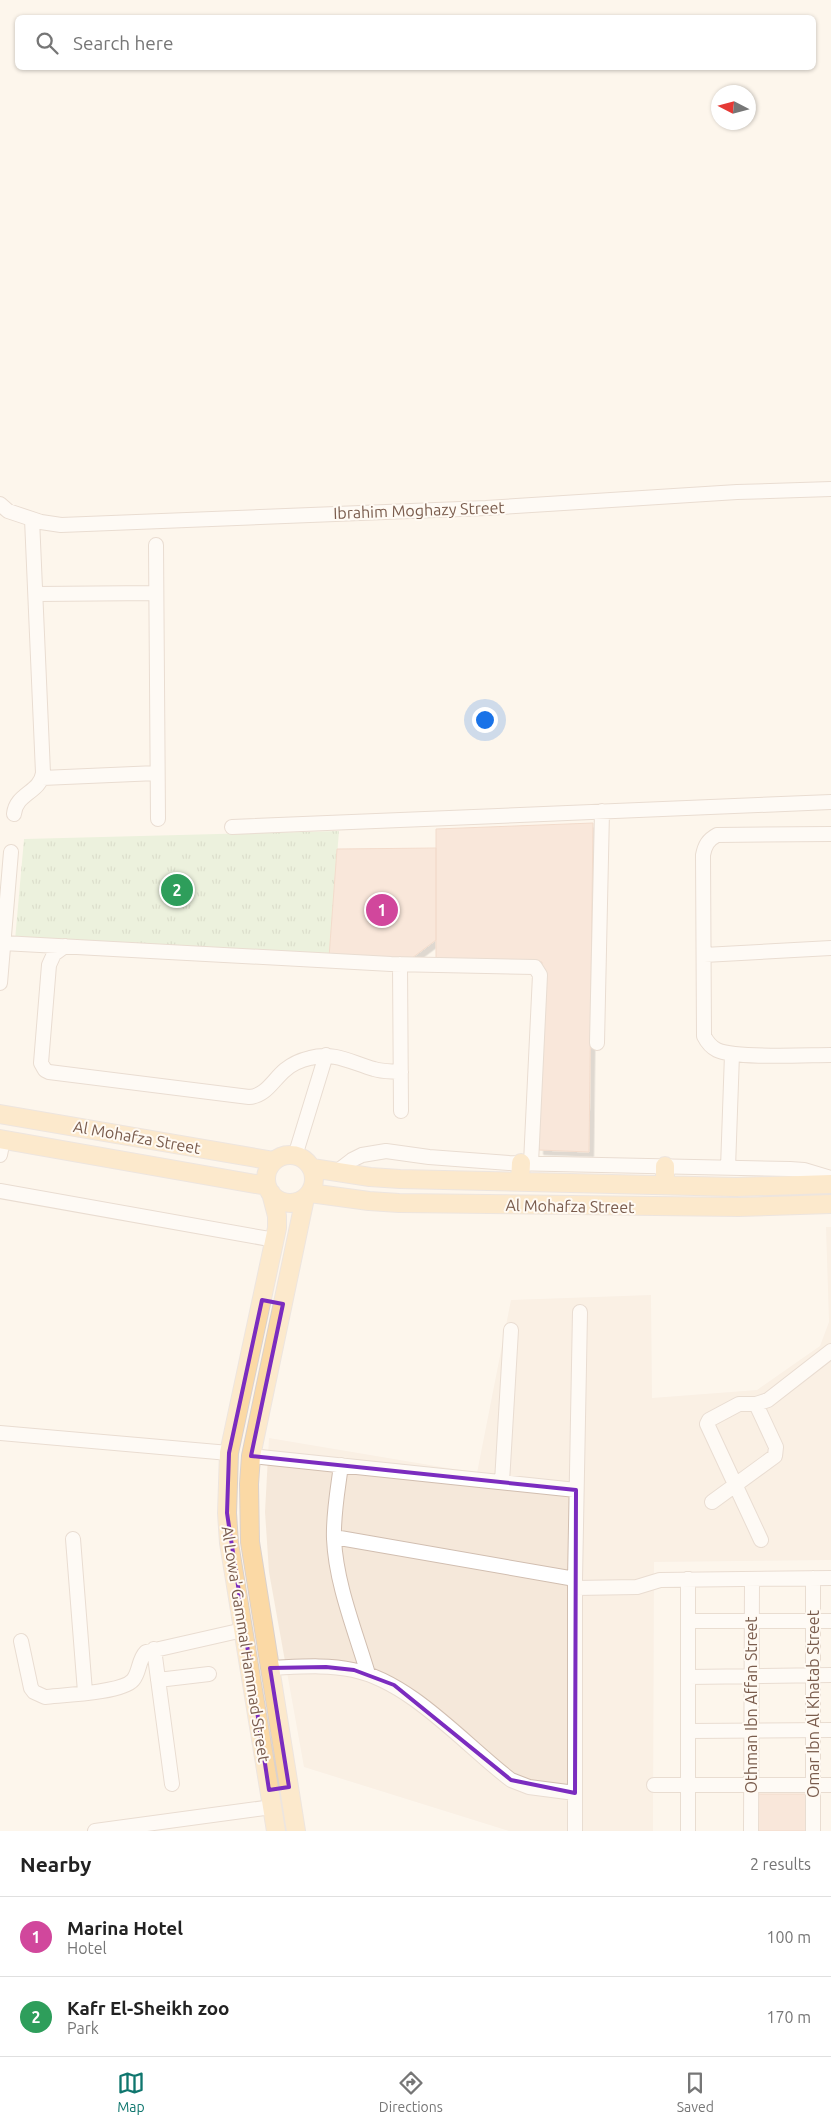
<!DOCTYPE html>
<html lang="en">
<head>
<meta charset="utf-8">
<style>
  body { margin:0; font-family:Ubuntu,sans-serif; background:#f6f6f6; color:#222 }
  .compass { position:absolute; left:711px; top:85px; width:45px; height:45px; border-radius:50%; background:#fff; box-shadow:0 1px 4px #0004; rotate:276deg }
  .you { position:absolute; left:484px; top:719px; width:18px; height:18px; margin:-12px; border:4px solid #fff; border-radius:50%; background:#1a73e8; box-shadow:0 0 0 8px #1a73e833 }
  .badge { display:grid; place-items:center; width:32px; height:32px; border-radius:50%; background:#0f766e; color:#fff; font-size:16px; font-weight:700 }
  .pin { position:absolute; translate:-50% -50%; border:2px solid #fff; box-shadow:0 1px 5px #0006 }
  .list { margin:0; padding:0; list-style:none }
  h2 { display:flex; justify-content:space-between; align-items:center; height:65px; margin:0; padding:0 20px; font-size:21px }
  h2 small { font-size:16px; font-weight:400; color:#767676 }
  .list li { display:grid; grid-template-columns:32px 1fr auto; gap:15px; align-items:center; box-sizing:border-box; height:80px; padding:0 20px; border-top:1px solid #e0e0e0 }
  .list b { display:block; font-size:19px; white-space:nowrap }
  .list p { margin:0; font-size:16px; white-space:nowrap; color:#767676 }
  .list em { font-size:16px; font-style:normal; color:#767676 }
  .icon { flex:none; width:28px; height:28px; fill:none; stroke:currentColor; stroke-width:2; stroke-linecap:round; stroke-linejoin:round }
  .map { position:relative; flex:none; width:831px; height:1831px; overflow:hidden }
  .search { position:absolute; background:#fff; box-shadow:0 1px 4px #0004; left:15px; right:15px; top:15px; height:55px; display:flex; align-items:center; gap:12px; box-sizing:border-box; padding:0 18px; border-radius:8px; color:#767676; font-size:19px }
  .sheet { height:225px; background:#fff }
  nav { display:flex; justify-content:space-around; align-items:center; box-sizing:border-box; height:70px; border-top:1px solid #e0e0e0; background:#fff; font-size:14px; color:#767676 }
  nav a { display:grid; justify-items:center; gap:2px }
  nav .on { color:#0f766e }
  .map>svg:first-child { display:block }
  .residential { fill:#f5e8da }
  .grass { fill:url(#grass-tufts) }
  .building { fill:#f3d5c3; stroke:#e6bba3; filter:url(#shadow) }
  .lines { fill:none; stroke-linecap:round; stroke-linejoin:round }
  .minor-casing { stroke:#d1beb0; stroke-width:16 }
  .major-casing { stroke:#dad1cd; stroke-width:20 }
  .minor { stroke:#fff; stroke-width:14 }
  .major { stroke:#fbd9a5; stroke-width:18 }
  .marked { fill:none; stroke:#7b2cbf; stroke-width:4; stroke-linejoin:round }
  .labels { text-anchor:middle; stroke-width:4; stroke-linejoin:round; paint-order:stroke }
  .street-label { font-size:16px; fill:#7a5c4d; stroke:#fffaf3 }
</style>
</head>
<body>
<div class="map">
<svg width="831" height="1831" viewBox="0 0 831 1831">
  <defs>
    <pattern id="grass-tufts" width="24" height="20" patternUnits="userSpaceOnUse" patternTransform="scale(1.25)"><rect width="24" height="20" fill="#d8ecc9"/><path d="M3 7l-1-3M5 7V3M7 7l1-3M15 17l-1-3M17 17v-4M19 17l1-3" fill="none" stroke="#b4c2a5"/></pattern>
    <filter id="shadow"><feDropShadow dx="4.5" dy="4.5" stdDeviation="0" flood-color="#0004"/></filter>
  </defs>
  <rect width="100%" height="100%" fill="#fdf6ec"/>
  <!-- residential -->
  <path class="residential" d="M 826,1227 L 831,1227 L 831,1560 L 654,1562 L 653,1831 L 509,1831 L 304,1767 L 269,1572 L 265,1512 L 269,1438 L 477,1473 L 511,1300 L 651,1295 L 652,1398 L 757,1390 L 820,1346 L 829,1322 Z"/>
  <!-- grass -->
  <path class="grass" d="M 339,831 L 329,957 L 15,940 L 24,839 Z"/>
  <!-- building -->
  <path class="building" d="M 593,823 L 589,1152 L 539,1150 L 542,962 L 436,958 L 436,829 Z
    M 436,848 L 436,940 L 412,958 L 329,957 L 337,849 Z
    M 755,1794 L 808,1794 L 808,1831 L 754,1831 Z"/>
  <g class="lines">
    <!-- minor casing -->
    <g class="minor-casing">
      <path id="minor" d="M 0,504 L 8,511 L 41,522 L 61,525 L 486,508 L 737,492 L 831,489
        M 156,545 L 158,819
        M 36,594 L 156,593
        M 42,778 L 157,773
        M 14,814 C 16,793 40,793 43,773 L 32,519
        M 232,827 L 831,802
        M 831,834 L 717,835 C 708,840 705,845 703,855 L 704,1036 C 707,1042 711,1047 717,1050 C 736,1059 807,1055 831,1055
        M 3,943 L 391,964 L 535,967 L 540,975 L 531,1163
        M 65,946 L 54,954 L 49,965 L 41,1063 L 45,1070 L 49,1072 L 249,1097 C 266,1096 273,1080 285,1070 C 292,1064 301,1060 310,1058 C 334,1051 352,1063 374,1069 C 383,1072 392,1071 401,1072
        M 704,955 L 831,948
        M 400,964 L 401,1111
        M 0,983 L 11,852
        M 597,1043 L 602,811
        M 0,1155 L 3,1140
        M 295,1156 L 326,1055
        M 728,1168 L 732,1054
        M 335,1173 L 352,1160 L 362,1155 L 386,1151 L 429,1157 L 509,1163 L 790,1169 L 804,1170 L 831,1178
        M 0,1191 L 275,1240
        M 0,1433 L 229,1453
        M 251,1456 L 576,1490
        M 341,1465 C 338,1489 333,1514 334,1539 C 336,1584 355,1630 368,1674
        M 502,1482 L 511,1330
        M 712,1502 L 775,1456 L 776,1447 L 756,1404
        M 334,1537 L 575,1579
        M 73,1539 L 85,1692
        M 761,1540 L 707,1424 L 709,1420 L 739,1404 L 756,1404 L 768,1400 L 831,1351
        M 688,1579 L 688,1831
        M 575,1588 L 637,1587 L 660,1580 L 831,1578
        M 688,1621 L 831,1621
        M 21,1641 L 31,1688 L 34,1692 L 45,1697 C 63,1695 122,1693 133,1680 C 140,1672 138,1660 146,1652 L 243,1630
        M 154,1649 L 172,1784
        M 270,1668 C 297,1667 326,1664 353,1670 C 411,1682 464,1744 511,1780 L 529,1787 L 575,1793
        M 688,1677 L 831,1675
        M 158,1680 L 209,1674
        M 688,1731 L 831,1730
        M 654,1785 L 831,1785
        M 95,1831 L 272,1807
        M 575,1831 L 575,1579 L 580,1312
        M 751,1831 L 752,1579
        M 813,1831 L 813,1578"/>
    </g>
    <!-- major casing -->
    <g class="major-casing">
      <path id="major" d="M 0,1114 L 274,1161
        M 0,1139 L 267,1186
        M266 1179a24 24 0 1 1 48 0a24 24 0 1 1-48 0Z
        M 312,1168 L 370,1177 L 400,1179 L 736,1187 L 831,1184
        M 520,1182 L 521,1163
        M 665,1185 L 665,1166
        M 271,1193 L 277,1216 L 277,1228 L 229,1453 L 227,1513 L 229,1543 L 276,1831
        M 310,1193 L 369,1201 L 399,1203 L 739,1207 L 831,1204
        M 296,1831 L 250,1542 L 249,1484 L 251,1456 L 305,1198"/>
    </g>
    <!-- minor -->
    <use href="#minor" class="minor"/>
    <!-- major -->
    <use href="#major" class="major"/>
  </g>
  <!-- marked area -->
  <path d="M0 0H831V1831H0ZM 262,1300 L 283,1304 L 251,1456 L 576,1490 L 575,1793 L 511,1780 L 394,1685 L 354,1670 L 326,1667 L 270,1668 L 289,1787 L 269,1790 L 227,1513 L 229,1453 Z" fill="#fdf6ec" fill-opacity=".55" fill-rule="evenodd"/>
  <path class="marked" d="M 262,1300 L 283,1304 L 251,1456 L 576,1490 L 575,1793 L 511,1780 L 394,1685 L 354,1670 L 326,1667 L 270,1668 L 289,1787 L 269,1790 L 227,1513 L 229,1453 Z"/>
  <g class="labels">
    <!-- street labels -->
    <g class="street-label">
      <text transform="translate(419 510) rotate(-2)" y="6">Ibrahim Moghazy Street</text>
      <text transform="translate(137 1137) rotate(10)" y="6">Al Mohafza Street</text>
      <text transform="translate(570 1206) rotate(1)" y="6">Al Mohafza Street</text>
      <text transform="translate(246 1644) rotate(81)" y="6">Al Lowa' Gammal Hammad Street</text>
      <text transform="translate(813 1704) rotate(-90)" y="6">Omar Ibn Al Khatab Street</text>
      <text transform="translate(751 1705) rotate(-90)" y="6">Othman Ibn Affan Street</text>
    </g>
  </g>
</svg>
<svg class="compass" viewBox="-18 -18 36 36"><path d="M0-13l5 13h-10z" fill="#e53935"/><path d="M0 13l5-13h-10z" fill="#767676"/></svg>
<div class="you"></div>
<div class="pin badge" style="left:382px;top:910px;background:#d1479c">1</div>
<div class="pin badge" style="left:177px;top:890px;background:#2e9e5b">2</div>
<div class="search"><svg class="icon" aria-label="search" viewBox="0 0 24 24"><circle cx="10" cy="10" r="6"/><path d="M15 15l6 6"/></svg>Search here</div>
</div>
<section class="sheet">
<h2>Nearby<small>2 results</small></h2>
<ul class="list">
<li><span class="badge" style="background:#d1479c">1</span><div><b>Marina Hotel</b><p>Hotel</p></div><em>100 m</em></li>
<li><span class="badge" style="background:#2e9e5b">2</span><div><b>Kafr El-Sheikh zoo</b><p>Park</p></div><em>170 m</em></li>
</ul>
</section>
<nav>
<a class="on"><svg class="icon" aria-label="map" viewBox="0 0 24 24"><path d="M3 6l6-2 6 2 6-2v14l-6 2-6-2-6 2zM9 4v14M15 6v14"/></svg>Map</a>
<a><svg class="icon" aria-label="directions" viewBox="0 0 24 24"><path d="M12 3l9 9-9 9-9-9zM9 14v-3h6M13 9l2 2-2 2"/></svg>Directions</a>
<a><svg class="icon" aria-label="saved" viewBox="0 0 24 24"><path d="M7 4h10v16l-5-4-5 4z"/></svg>Saved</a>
</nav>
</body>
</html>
